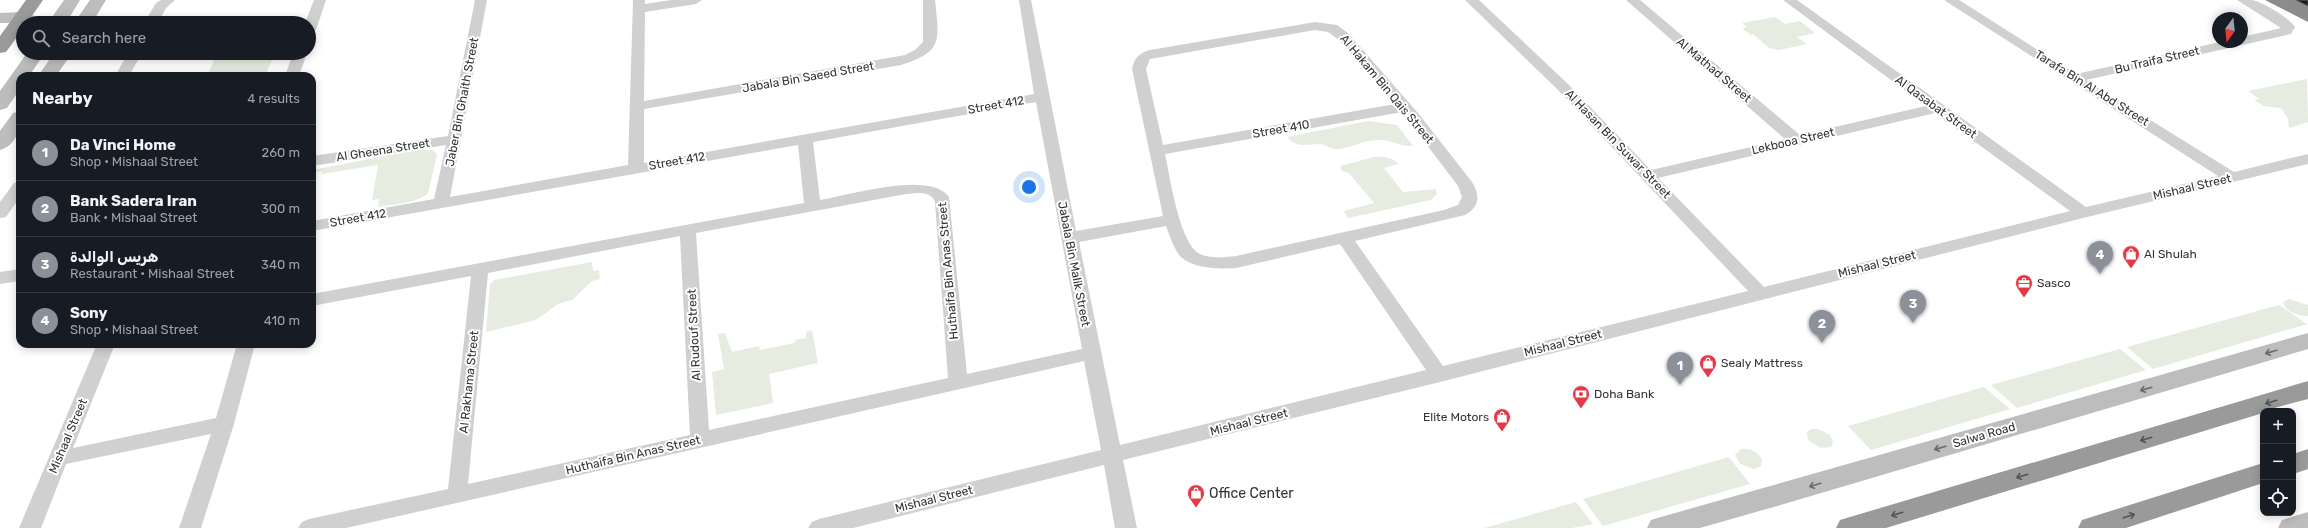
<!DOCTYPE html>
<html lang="en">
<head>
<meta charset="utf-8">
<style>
  body { margin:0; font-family:Rubik,"Noto Sans Arabic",sans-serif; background:#20242c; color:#f1f3f6 }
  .controls { position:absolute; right:12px; bottom:12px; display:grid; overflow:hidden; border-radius:8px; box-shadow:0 2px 10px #0003 }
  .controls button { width:36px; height:36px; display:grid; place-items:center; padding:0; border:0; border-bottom:1px solid #363941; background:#171b24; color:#f1f3f6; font:20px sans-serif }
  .compass { position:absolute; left:2212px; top:12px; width:36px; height:36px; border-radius:50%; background:#171b24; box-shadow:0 2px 10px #0003; rotate:195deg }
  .you { position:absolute; left:1029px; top:187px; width:14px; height:14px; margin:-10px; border:3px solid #fff; border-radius:50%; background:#1a73e8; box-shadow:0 0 0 6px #1a73e833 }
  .badge { display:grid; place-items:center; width:26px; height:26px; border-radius:50%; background:#8c9099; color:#fff; font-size:13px; font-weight:700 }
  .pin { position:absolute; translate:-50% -33px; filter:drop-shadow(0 1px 2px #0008) }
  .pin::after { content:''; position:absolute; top:21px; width:14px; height:12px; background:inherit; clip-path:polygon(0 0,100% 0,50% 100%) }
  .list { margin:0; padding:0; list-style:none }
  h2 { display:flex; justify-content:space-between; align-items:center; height:52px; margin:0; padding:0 16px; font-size:17px }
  h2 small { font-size:13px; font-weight:400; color:#9ea1a6 }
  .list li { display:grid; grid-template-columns:26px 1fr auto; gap:12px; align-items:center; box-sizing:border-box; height:56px; padding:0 16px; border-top:1px solid #363941 }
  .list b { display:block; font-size:15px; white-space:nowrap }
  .list p { margin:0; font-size:13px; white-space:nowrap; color:#9ea1a6 }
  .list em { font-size:13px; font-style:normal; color:#9ea1a6 }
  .icon { flex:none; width:22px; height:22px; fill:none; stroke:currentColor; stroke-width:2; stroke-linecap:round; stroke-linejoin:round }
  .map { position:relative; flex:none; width:2308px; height:528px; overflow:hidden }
  .search { position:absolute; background:#171b24; box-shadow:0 2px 10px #0003; left:16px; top:16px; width:300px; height:44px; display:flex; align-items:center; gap:10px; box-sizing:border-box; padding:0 14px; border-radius:22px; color:#9ea1a6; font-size:15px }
  .panel { position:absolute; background:#171b24; box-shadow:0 2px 10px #0003; left:16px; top:72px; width:300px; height:276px; border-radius:12px }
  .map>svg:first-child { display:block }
  .green { fill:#e6ecdf }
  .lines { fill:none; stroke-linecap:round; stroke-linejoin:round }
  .street { fill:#d0d0d0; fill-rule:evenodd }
  .secondary { fill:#bdbdbd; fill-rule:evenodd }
  .highway { fill:#9a9a9a; fill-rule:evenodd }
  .wall { fill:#8c8c8c }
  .building { fill:#1a1a1a; stroke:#5f5f5f }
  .oneway { stroke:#6a6a6a }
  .oneway2 { stroke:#525252 }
  .labels { text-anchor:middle; stroke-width:4; stroke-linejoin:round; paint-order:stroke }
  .street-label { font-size:12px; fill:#333; stroke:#fff }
  .poi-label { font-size:12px; fill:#333; stroke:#fff; text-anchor:start }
  .near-poi-label { font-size:14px; fill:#333; stroke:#fff; text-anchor:start }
</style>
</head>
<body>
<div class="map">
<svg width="2308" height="528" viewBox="0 0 2308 528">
  <rect width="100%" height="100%" fill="#fff"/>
  <!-- green -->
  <path class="green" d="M 1775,17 L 1785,24 L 1800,21 L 1815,33 L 1797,37 L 1807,44 L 1779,50 L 1769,48 L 1753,34 L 1751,35 L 1742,28 L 1747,27 L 1742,23 Z
    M 217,53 L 275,53 L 265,76 L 207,76 Z
    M 2307,79 L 2308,122 L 2289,128 L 2288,119 L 2281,108 L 2264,106 L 2254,100 L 2260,99 L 2248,91 Z
    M 1368,121 L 1397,125 L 1413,146 C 1401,147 1392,140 1380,140 C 1364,139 1351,149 1335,149 C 1330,149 1326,145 1321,144 C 1306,144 1299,149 1287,137 Z
    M 417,150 L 433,150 L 437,155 L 428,193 C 416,204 394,204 378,207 L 379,199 L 372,200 L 378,165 L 322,174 L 322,171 L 312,173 L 312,170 Z
    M 1374,157 C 1383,156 1392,157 1398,164 L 1384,168 L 1403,192 L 1436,189 L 1437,194 L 1431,200 L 1348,218 L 1344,211 L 1374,203 L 1349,173 L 1342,171 L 1340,166 Z
    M 592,262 L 593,271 L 599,270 L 600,279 L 592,281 L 572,300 L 558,304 L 536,320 L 486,332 L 490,284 L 494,280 Z
    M 2289,299 L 2308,305 L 2308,316 C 2299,316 2285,312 2283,302 Z
    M 2279,305 L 2307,324 L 2153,369 L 2127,347 Z
    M 812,330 L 818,363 L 769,374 L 773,403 L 716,415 L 712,372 L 724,369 L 718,334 L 725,333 L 732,352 L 759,346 L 760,350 L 795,343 L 795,340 L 806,338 L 806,332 Z
    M 2120,349 L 2146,370 L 2017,408 L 1991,385 Z
    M 1984,387 L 2010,409 L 1871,450 L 1848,426 Z
    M 1818,429 L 1830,435 L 1833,442 L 1831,447 L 1821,448 L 1808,440 L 1807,432 L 1811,429 Z
    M 1741,449 C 1750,448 1757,451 1762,459 L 1761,466 L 1754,469 L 1740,464 L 1735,455 Z
    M 1729,457 L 1750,484 L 1603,526 L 1583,499 Z
    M 1576,502 L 1593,524 L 1572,528 L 1484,528 Z"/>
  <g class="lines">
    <!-- street -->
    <path class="street" d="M 161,0 L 175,0 L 166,8 L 158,23 L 144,23 L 156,3 Z
      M 314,0 L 326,0 L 316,30 L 309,34 L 309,23 L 305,23 Z
      M 475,0 L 487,0 L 450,197 L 628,165 L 633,0 L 645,0 L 645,4 L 671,0 L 702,0 L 696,4 L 645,12 L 644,101 L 905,55 L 915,50 L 923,42 L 923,0 L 935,0 C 939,39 944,52 901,65 L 644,109 L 644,163 L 1034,94 L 1019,0 L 1031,0 L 1076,231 L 1163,216 L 1132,69 C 1134,58 1139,53 1150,50 L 1315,22 L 1337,25 L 1349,34 L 1418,113 L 1472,182 C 1480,195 1480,207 1465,215 L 1355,241 L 1443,366 L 1748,291 L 1557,89 L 1465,0 L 1479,0 L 1567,83 L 1651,170 L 1785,139 L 1626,0 L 1640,0 L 1800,135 L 1926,106 L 1783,0 L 1797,0 L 2086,207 L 2218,176 L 1944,0 L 1959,0 L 2076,74 L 2220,42 L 2242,42 L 2242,37 L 2281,28 L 2237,0 C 2241,0 2248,0 2252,0 C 2263,2 2289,18 2295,27 L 2291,34 L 2086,80 L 2234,172 L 2308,154 L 2308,164 L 2083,218 L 1440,382 L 1123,460 L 1137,528 L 1115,528 L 1104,465 L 853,528 L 808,528 L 812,522 L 819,519 L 1101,450 L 1084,361 L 346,528 L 298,528 L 302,522 L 309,519 L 448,489 L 471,276 L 312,306 L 312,294 L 804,203 L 798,145 L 312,231 L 312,221 L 434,199 L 446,145 L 312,166 L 312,156 L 448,136 ZM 1315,30 L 1328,32 L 1339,40 L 1395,104 L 1163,145 L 1146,69 L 1150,59 ZM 1036,102 L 1082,349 L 967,374 L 949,197 C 931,170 849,195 820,200 L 813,142 ZM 1402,112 L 1458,186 L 1462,197 L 1458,205 L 1444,210 L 1236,256 C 1225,257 1210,259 1200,254 C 1179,243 1170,176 1165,154 ZM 1935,113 L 2070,211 L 1764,287 L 1658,178 ZM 906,194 C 916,193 931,190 935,202 L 948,378 L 709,430 L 696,233 ZM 1166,226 C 1170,236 1174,250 1181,257 C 1194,269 1220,269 1236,268 L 1340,244 L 1426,370 L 1120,445 L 1079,242 ZM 680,236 L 690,435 L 468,484 L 488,273 Z
      M 128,53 L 142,53 L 129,76 L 115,76 Z
      M 293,53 L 307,53 L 299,76 L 285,76 Z
      M 20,181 L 20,197 L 6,217 L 0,218 L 0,202 L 14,183 Z
      M 20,269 L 20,281 L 0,284 L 0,272 Z
      M 97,344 L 115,344 L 73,448 L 216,418 L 237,344 L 255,344 L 234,424 L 201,528 L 179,528 L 211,434 L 66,464 L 41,528 L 19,528 Z"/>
    <!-- secondary -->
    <path class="secondary" d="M 64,0 L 80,0 L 66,23 L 0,23 L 0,13 L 20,12 L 50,20 Z
      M 90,0 L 106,0 L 92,23 L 74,23 Z
      M 27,53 L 45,53 L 29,76 L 20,76 L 20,89 L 7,108 L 0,110 L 0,91 Z
      M 54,53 L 72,53 L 56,76 L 38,76 Z
      M 20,111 C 20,127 18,145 0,150 L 0,131 L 13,113 Z
      M 2308,333 L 2308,349 L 1784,504 L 1700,528 L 1647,528 L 1651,520 L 1661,517 Z
      M 2308,512 L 2308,528 L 2278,528 L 2282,520 Z"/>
    <!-- highway -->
    <path class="highway" d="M 26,0 L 43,0 L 27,23 L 23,23 L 23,29 L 6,52 L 0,53 L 0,36 Z
      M 2308,381 L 2308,399 L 2263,411 L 2263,413 L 1886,528 L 1836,528 L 1840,520 L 1850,517 Z
      M 2308,449 L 2308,469 L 2293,474 L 2293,454 Z
      M 2263,463 L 2263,483 L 2126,528 L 2078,528 L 2082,520 Z"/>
  </g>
  <!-- wall -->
  <path class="wall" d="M 2265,0 L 2308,0 L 2308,22 Z"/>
  <!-- building -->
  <path class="building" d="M 2296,0 L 2308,0 L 2308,6 Z"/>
  <!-- one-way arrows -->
  <defs><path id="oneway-shaft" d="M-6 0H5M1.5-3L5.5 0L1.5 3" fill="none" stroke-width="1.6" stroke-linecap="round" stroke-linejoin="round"/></defs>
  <g class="oneway">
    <use href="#oneway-shaft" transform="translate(2271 352) rotate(164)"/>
    <use href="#oneway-shaft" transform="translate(2146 389) rotate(164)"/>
    <use href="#oneway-shaft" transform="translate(1940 448) rotate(164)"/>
    <use href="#oneway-shaft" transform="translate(1815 485) rotate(163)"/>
  </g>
  <g class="oneway2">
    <use href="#oneway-shaft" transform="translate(2271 402) rotate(163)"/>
    <use href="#oneway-shaft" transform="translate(2146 439) rotate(163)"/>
    <use href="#oneway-shaft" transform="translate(2022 476) rotate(163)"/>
    <use href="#oneway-shaft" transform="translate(1897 514) rotate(163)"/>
    <use href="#oneway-shaft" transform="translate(2129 516) rotate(-18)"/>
  </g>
  <!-- icons -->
  <defs>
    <g id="shop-pin" transform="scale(0.9)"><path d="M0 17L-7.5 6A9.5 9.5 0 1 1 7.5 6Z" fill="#e63946" stroke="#fff"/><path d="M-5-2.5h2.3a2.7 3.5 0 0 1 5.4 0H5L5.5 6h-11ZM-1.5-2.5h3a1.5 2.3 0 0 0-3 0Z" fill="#fff"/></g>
    <g id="office-pin" transform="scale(0.9)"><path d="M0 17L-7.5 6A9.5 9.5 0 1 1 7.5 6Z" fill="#e63946" stroke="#fff"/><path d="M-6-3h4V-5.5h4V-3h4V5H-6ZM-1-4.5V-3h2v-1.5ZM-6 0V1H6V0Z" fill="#fff"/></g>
    <g id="bank-pin" transform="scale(0.9)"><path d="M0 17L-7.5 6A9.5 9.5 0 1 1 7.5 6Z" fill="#e63946" stroke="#fff"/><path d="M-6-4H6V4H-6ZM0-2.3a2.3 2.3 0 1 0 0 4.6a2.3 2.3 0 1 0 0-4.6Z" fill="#fff"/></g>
  </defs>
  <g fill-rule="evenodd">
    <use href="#shop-pin" x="2131" y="254"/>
    <use href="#office-pin" x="2024" y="283"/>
    <use href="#shop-pin" x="1708" y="363"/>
    <use href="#bank-pin" x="1581" y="394"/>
    <use href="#shop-pin" x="1502" y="417"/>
    <use href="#shop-pin" x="1196" y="493"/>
  </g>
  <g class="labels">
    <!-- street labels -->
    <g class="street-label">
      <text transform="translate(2157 60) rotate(-13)" y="4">Bu Traifa Street</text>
      <text transform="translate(1714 70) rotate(40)" y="4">Al Mathad Street</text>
      <text transform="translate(808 77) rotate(-10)" y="4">Jabala Bin Saeed Street</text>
      <text transform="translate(2092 88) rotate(32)" y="4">Tarafa Bin Al Abd Street</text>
      <text transform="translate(1387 89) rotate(50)" y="4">Al Hakam Bin Qais Street</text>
      <text transform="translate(462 102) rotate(-79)" y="4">Jaber Bin Ghaith Street</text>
      <text transform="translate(996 105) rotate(-10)" y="4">Street 412</text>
      <text transform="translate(1936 107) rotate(36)" y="4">Al Qasabat Street</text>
      <text transform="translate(1281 129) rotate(-10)" y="4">Street 410</text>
      <text transform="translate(1793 141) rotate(-13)" y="4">Lekbooa Street</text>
      <text transform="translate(1618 144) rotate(46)" y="4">Al Hasan Bin Suwar Street</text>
      <text transform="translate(383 150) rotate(-9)" y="4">Al Gheena Street</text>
      <text transform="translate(677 161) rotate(-10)" y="4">Street 412</text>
      <text transform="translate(2192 187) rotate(-13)" y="4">Mishaal Street</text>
      <text transform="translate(358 218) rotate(-10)" y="4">Street 412</text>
      <text transform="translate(1074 264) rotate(79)" y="4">Jabala Bin Malik Street</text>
      <text transform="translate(1877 264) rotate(-14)" y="4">Mishaal Street</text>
      <text transform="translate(948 271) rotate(-95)" y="4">Huthaifa Bin Anas Street</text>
      <text transform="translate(694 335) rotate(-93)" y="4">Al Rudouf Street</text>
      <text transform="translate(1563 343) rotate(-14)" y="4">Mishaal Street</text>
      <text transform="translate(469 382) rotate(-84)" y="4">Al Rakhama Street</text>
      <text transform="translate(1249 422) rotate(-14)" y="4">Mishaal Street</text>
      <text transform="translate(1984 435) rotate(-16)" y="4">Salwa Road</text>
      <text transform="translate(68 436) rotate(-67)" y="4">Mishaal Street</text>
      <text transform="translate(633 455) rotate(-13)" y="4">Huthaifa Bin Anas Street</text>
      <text transform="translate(934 499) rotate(-14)" y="4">Mishaal Street</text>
    </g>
    <!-- poi labels -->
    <g class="poi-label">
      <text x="2144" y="258">Al Shulah</text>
      <text x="2037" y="287">Sasco</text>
      <text x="1721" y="367">Sealy Mattress</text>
      <text x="1594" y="398">Doha Bank</text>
      <text x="1489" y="421" text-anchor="end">Elite Motors</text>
    </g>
    <!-- near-poi labels -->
    <g class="near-poi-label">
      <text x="1209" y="498">Office Center</text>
    </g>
  </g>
</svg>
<div class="controls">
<button>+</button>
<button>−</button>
<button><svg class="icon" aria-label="locate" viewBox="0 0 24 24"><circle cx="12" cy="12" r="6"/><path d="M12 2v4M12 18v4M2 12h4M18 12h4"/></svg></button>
</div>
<svg class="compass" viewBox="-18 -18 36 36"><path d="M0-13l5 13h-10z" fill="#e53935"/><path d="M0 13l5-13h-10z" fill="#9ea1a6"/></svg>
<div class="you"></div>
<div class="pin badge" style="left:1680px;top:385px">1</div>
<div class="pin badge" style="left:1822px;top:343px">2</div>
<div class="pin badge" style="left:1913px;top:323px">3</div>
<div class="pin badge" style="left:2100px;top:274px">4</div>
<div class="search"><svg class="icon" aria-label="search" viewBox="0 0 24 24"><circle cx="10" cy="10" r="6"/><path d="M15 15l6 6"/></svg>Search here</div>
<section class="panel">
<h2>Nearby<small>4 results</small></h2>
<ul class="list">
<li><span class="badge">1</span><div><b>Da Vinci Home</b><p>Shop · Mishaal Street</p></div><em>260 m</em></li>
<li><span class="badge">2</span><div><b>Bank Sadera Iran</b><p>Bank · Mishaal Street</p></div><em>300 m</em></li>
<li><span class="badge">3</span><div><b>هريس الوالدة</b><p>Restaurant · Mishaal Street</p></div><em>340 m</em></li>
<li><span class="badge">4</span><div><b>Sony</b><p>Shop · Mishaal Street</p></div><em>410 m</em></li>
</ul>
</section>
</div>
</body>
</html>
